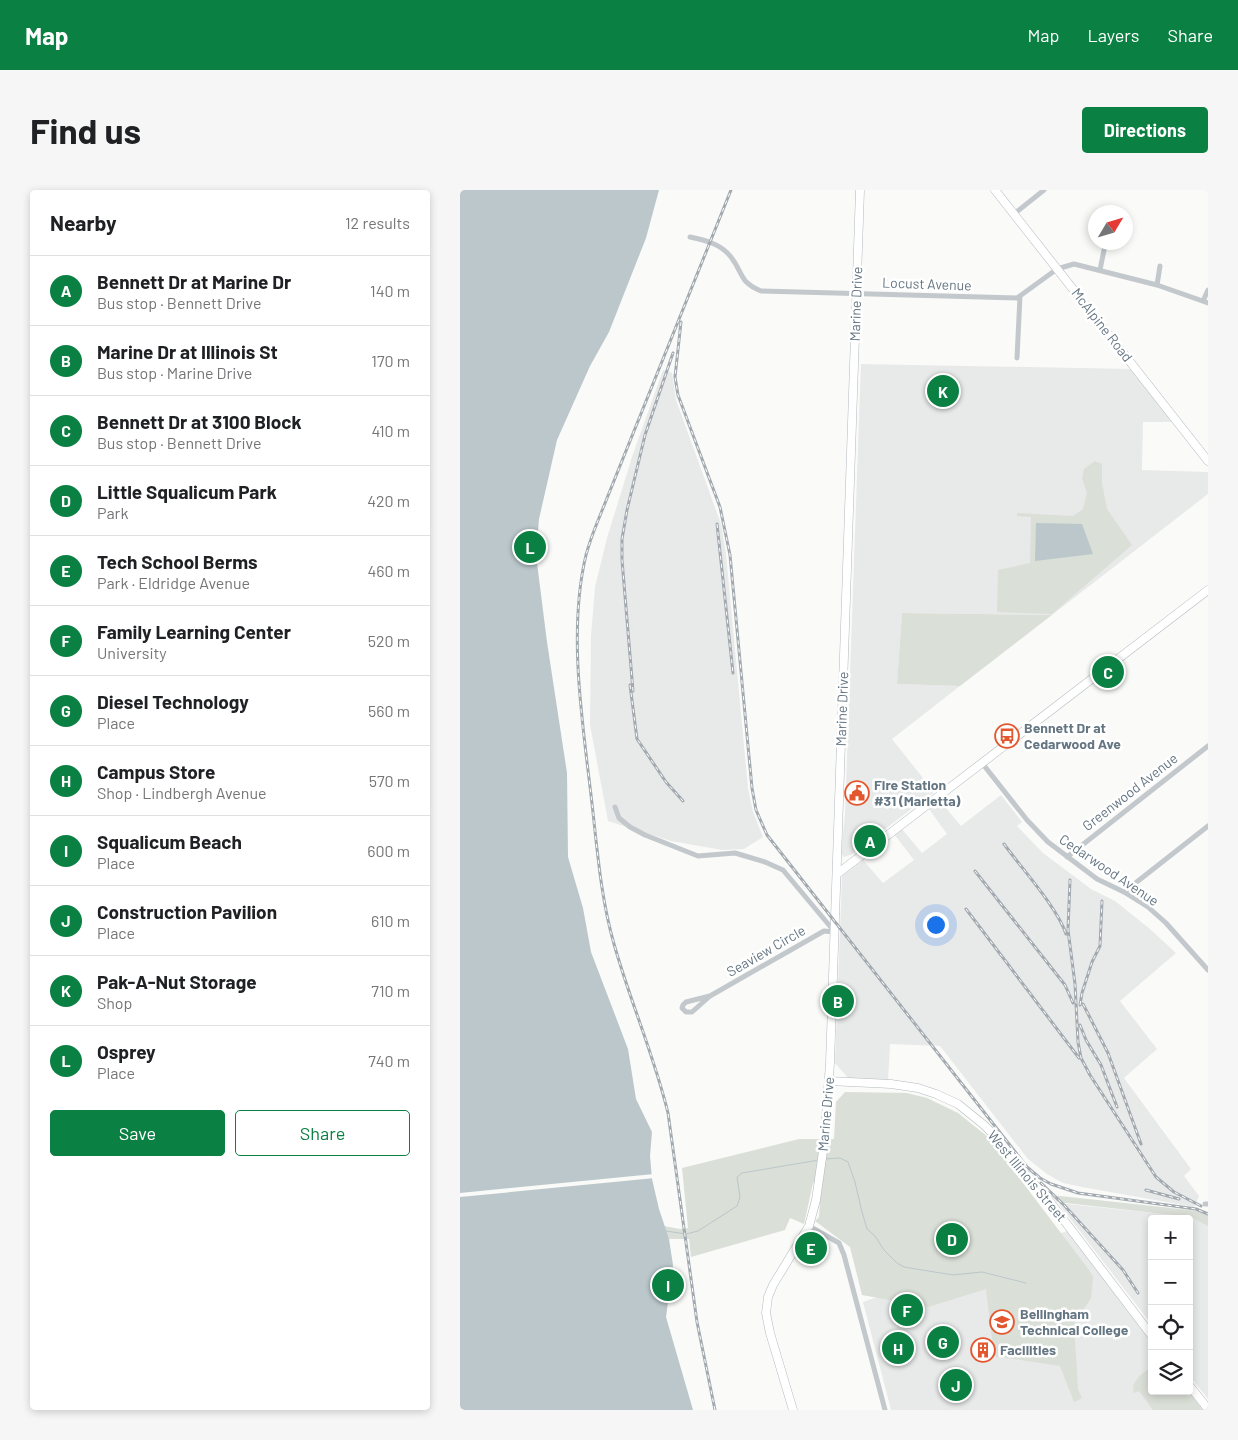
<!DOCTYPE html>
<html lang="en">
<head>
<meta charset="utf-8">
<style>
  body { margin:0; font-family:Barlow,sans-serif; background:#f6f6f6; color:#202124 }
  .controls { position:absolute; right:15px; bottom:15px; display:grid; overflow:hidden; border-radius:5px; box-shadow:0 2px 8px #0003 }
  .controls button { width:45px; height:45px; display:grid; place-items:center; padding:0; border:0; border-bottom:1px solid #e0e0e0; background:#fff; color:#202124; font:25px sans-serif }
  .compass { position:absolute; left:628px; top:15px; width:45px; height:45px; border-radius:50%; background:#fff; box-shadow:0 2px 8px #0003; rotate:52deg }
  .you { position:absolute; left:475px; top:734px; width:18px; height:18px; margin:-12px; border:4px solid #fff; border-radius:50%; background:#1a73e8; box-shadow:0 0 0 8px #1a73e833 }
  .badge { display:grid; place-items:center; width:32px; height:32px; border-radius:50%; background:#0b8043; color:#fff; font-size:16px; font-weight:700 }
  .pin { position:absolute; translate:-50% -50%; border:2px solid #fff; box-shadow:0 1px 5px #0006 }
  .list { margin:0; padding:0; list-style:none }
  h2 { display:flex; justify-content:space-between; align-items:center; height:65px; margin:0; padding:0 20px; font-size:21px }
  h2 small { font-size:16px; font-weight:400; color:#757577 }
  .list li { display:grid; grid-template-columns:32px 1fr auto; gap:15px; align-items:center; box-sizing:border-box; height:70px; padding:0 20px; border-top:1px solid #e0e0e0 }
  .list b { display:block; font-size:19px; white-space:nowrap }
  .list p { margin:0; font-size:16px; white-space:nowrap; color:#757577 }
  .list em { font-size:16px; font-style:normal; color:#757577 }
  .actions { display:flex; gap:10px; padding:15px 20px }
  .actions a { flex:1; padding:11px 0; border:1px solid #0b8043; border-radius:5px; text-align:center; font-size:18px; color:#0b8043 }
  .actions .main { background:#0b8043; color:#fff }
  .icon { flex:none; width:28px; height:28px; fill:none; stroke:currentColor; stroke-width:2; stroke-linecap:round; stroke-linejoin:round }
  .map { position:relative; flex:none; width:748px; height:1220px; overflow:hidden; border-radius:5px }
  header { display:flex; align-items:center; gap:30px; box-sizing:border-box; height:70px; padding:0 25px; background:#0b8043; color:#fff }
  header strong { font-size:24px }
  nav { display:flex; gap:28px; margin-inline-start:auto; font-size:18px }
  .intro { display:flex; align-items:center; justify-content:space-between; box-sizing:border-box; height:120px; padding:0 30px }
  h1 { margin:0; font-size:35px }
  .button { padding:12px 22px; border-radius:5px; background:#0b8043; color:#fff; font-size:18px; font-weight:700 }
  main { display:flex; gap:30px; padding:0 30px }
  aside { flex:1; background:#fff; border-radius:5px; box-shadow:0 2px 8px #0003 }
  .map>svg:first-child { display:block }
  .built { fill:#e8e9e9 }
  .green { fill:#dadfd7 }
  .water { fill:#bbc7cb }
  .pier { fill:#fafaf8 }
  .lines { fill:none; stroke-linecap:round; stroke-linejoin:round }
  .stream { stroke:#bbc7cb; stroke-width:1 }
  .secondary-casing { stroke:#b3babf; stroke-width:9 }
  .street { stroke:#c3c8cc; stroke-width:5 }
  .secondary { stroke:#fff; stroke-width:8 }
  .rail-casing { stroke:#a2aab0; stroke-width:3 }
  .rail { stroke:#fff; stroke-width:1; stroke-dasharray:4; stroke-linecap:butt }
  .labels { text-anchor:middle; stroke-width:5; stroke-linejoin:round; paint-order:stroke }
  .street-label { font-size:14px; fill:#657683; stroke:#fff }
  .poi-label { font-size:14px; font-weight:bold; fill:#657683; stroke:#fff; text-anchor:start }
</style>
</head>
<body>
<header>
<strong>Map</strong>
<nav><a>Map</a><a>Layers</a><a>Share</a></nav>
</header>
<div class="intro"><h1>Find us</h1><a class="button">Directions</a></div>
<main>
<aside>
<h2>Nearby<small>12 results</small></h2>
<ul class="list">
<li><span class="badge">A</span><div><b>Bennett Dr at Marine Dr</b><p>Bus stop · Bennett Drive</p></div><em>140 m</em></li>
<li><span class="badge">B</span><div><b>Marine Dr at Illinois St</b><p>Bus stop · Marine Drive</p></div><em>170 m</em></li>
<li><span class="badge">C</span><div><b>Bennett Dr at 3100 Block</b><p>Bus stop · Bennett Drive</p></div><em>410 m</em></li>
<li><span class="badge">D</span><div><b>Little Squalicum Park</b><p>Park</p></div><em>420 m</em></li>
<li><span class="badge">E</span><div><b>Tech School Berms</b><p>Park · Eldridge Avenue</p></div><em>460 m</em></li>
<li><span class="badge">F</span><div><b>Family Learning Center</b><p>University</p></div><em>520 m</em></li>
<li><span class="badge">G</span><div><b>Diesel Technology</b><p>Place</p></div><em>560 m</em></li>
<li><span class="badge">H</span><div><b>Campus Store</b><p>Shop · Lindbergh Avenue</p></div><em>570 m</em></li>
<li><span class="badge">I</span><div><b>Squalicum Beach</b><p>Place</p></div><em>600 m</em></li>
<li><span class="badge">J</span><div><b>Construction Pavilion</b><p>Place</p></div><em>610 m</em></li>
<li><span class="badge">K</span><div><b>Pak-A-Nut Storage</b><p>Shop</p></div><em>710 m</em></li>
<li><span class="badge">L</span><div><b>Osprey</b><p>Place</p></div><em>740 m</em></li>
</ul>
<div class="actions"><a class="main">Save</a><a>Share</a></div>
</aside>
<div class="map">
<svg width="748" height="1220" viewBox="0 0 748 1220">
  <rect width="100%" height="100%" fill="#fafaf8"/>
  <!-- built -->
  <path class="built" d="M 401,174 L 671,179 L 712,232 L 683,232 L 682,280 L 748,282 L 748,304 L 592,425 L 442,423 L 437,494 L 500,496 L 432,549 L 474,602 L 392,664 L 384,667 L 381,663 L 385,625 Z
    M 203,180 L 212,183 L 216,210 L 261,334 L 266,364 L 288,598 L 293,622 L 303,647 L 284,659 L 262,660 L 211,651 L 148,631 L 130,535 L 131,446 L 135,397 L 147,348 L 173,264 Z
    M 541,605 L 562,632 L 557,636 L 583,663 L 631,699 L 655,711 L 690,739 L 716,763 L 660,811 L 697,859 L 664,888 L 731,979 L 724,986 L 739,1006 L 734,1017 L 622,997 L 603,993 L 587,984 L 568,969 L 480,856 L 430,854 L 428,890 L 389,889 L 375,873 L 382,686 L 403,670 L 423,693 L 454,670 L 434,644 L 442,639 L 462,663 L 487,644 L 469,619 L 480,611 L 501,636 Z
    M 598,1013 L 733,1027 L 748,1035 L 748,1209 L 729,1185 L 729,1029 L 692,1029 L 692,1135 Z
    M 607,1041 L 692,1152 L 692,1201 L 729,1201 L 743,1220 L 431,1220 L 403,1112 Z"/>
  <!-- green -->
  <path class="green" d="M 635,271 L 642,274 L 642,293 L 647,319 L 672,355 L 592,424 L 537,422 L 538,380 L 570,373 L 571,327 L 557,326 L 557,323 L 613,326 L 623,319 L 627,303 L 622,288 L 624,279 Z
    M 442,423 L 592,425 L 500,496 L 437,494 Z
    M 385,902 L 447,903 L 467,908 L 498,923 L 528,947 L 629,1080 L 633,1087 L 631,1108 L 614,1134 L 618,1199 L 622,1208 L 614,1212 L 600,1176 L 534,1166 L 526,1099 L 468,1117 L 402,1105 L 390,1057 L 355,1031 L 359,1027 L 361,995 L 353,993 L 344,1034 L 330,1028 L 325,1040 L 231,1067 L 229,1049 L 209,1049 L 204,1036 L 220,1039 L 228,1038 L 222,978 L 339,949 L 374,949 L 376,912 Z
    M 591,1005 L 748,1022 L 748,1036 L 731,1027 L 597,1012 Z
    M 350,1043 L 365,1048 L 366,1051 L 347,1072 L 342,1065 L 336,1067 Z
    M 692,1176 L 692,1201 L 729,1201 L 742,1220 L 693,1220 L 679,1201 L 674,1203 C 670,1190 683,1184 692,1176 Z"/>
  <!-- water -->
  <path class="water" d="M 0,0 L 199,0 L 186,48 L 149,142 L 130,176 L 97,250 L 79,329 L 76,365 L 87,452 L 107,583 L 108,667 L 123,718 L 131,762 L 168,859 L 176,909 L 192,942 L 190,966 L 192,989 L 199,1019 L 209,1049 L 213,1075 L 206,1127 L 233,1220 L 0,1220 Z
    M 576,333 L 622,334 L 633,364 L 575,371 Z"/>
  <!-- pier -->
  <path class="pier" d="M 194,984 L 195,988 L 0,1007 L 0,1003 Z"/>
  <g class="lines">
    <!-- stream -->
    <path class="stream" d="M 365,969 L 380,968 L 388,972 L 395,992 L 402,1022 L 407,1039 L 415,1046 L 424,1060 L 437,1073 L 444,1077 L 493,1085 L 522,1082 L 566,1093
      M 206,1041 L 226,1044 L 238,1041 L 277,1016 L 280,1007 L 277,987 L 282,983 L 359,970"/>
    <!-- secondary casing -->
    <g class="secondary-casing">
      <path id="secondary" d="M 535,0 L 748,271
        M 377,684 L 748,400
        M 369,891 L 431,894 L 458,898 L 476,904 L 498,914 L 524,935 L 539,950 L 565,984 L 587,1008 L 692,1146
        M 729,1195 L 748,1219
        M 333,1220 L 310,1143 L 306,1123 L 308,1107 L 313,1095 L 349,1036 L 356,1010 L 364,954 L 370,873 L 400,0"/>
    </g>
    <!-- street -->
    <path class="street" d="M 554,24 L 584,0
      M 230,47 C 245,50 261,54 271,67 C 284,84 279,92 301,101 L 557,108 L 597,79 L 614,74 L 697,95 L 748,113
      M 640,80 L 644,60
      M 697,95 L 700,76
      M 743,111 L 748,100
      M 557,168 L 560,106
      M 522,573 L 567,630 L 588,652 L 637,689 L 664,702 L 688,717 L 706,733 L 748,780
      M 155,617 L 159,628 L 170,637 L 185,645 L 238,666 L 275,663 L 305,672 L 323,680 L 374,741
      M 607,667 L 748,556
      M 664,702 L 748,636
      M 250,806 L 232,822 L 226,822 L 222,818 L 223,815 L 226,812 L 250,806 L 364,741 L 374,742
      M 745,1014 L 748,1014
      M 349,1036 L 379,1053 L 384,1065 L 425,1220"/>
    <!-- secondary -->
    <use href="#secondary" class="secondary"/>
    <!-- rail casing -->
    <g class="rail-casing">
      <path id="rail" d="M 221,132 L 215,187 L 218,205 L 260,317 L 270,365 L 292,598 L 296,620 L 307,645 L 567,977 L 580,988 L 591,994 L 618,1003 L 736,1019 L 748,1024
        M 257,334 L 273,483
        M 170,495 L 177,549 L 206,592 L 223,611
        M 173,501 L 162,370 L 162,349 L 167,320 L 185,245 L 213,163
        M 544,654 C 562,679 597,717 606,744
        M 515,681 L 605,795 L 613,813
        M 610,690 L 608,740 L 615,794 L 618,852 L 621,868 L 630,885 L 696,987 L 714,1002 L 741,1016
        M 506,719 L 619,868
        M 623,814 L 648,863 L 681,954
        M 620,815 L 622,803 L 632,772 L 640,756 L 642,711
        M 620,835 L 626,850 L 641,875 L 657,917
        M 581,993 L 604,1015 L 663,1080 L 678,1103
        M 686,1000 L 719,1009
        M 255,1220 L 237,1132 L 208,923 C 194,865 170,811 154,754 C 140,705 137,655 131,605 C 122,529 108,440 126,365 C 129,354 133,343 137,333 L 271,0"/>
    </g>
    <!-- rail -->
    <use href="#rail" class="rail"/>
  </g>
  <!-- icons -->
  <defs>
    <g id="bus-ring" transform="scale(1.25)"><circle r="9.5" fill="#fff" stroke="#e4572e" stroke-width="1.5"/><path d="M-5-6H5V4H4V6H2V4H-2V6H-4V4H-5ZM-3.5-4V0h7V-4ZM-3.5 1.2v1.5H-2V1.2ZM2 1.2v1.5H3.5V1.2Z" fill="#e4572e"/></g>
    <g id="civic-ring" transform="scale(1.25)"><circle r="9.5" fill="#fff" stroke="#e4572e" stroke-width="1.5"/><path d="M-.6-6.5H3V-4.5H.6V-3L4-1V1h2V6H-6V1h2V-1L-.6-3ZM-1.2 2.5V6h2.4V2.5Z" fill="#e4572e"/></g>
    <g id="university-ring" transform="scale(1.25)"><circle r="9.5" fill="#fff" stroke="#e4572e" stroke-width="1.5"/><path d="M0-5L7-2L0 1L-7-2ZM-4 1L0 2.5L4 1V4Q0 6-4 4Z" fill="#e4572e"/></g>
    <g id="building-ring" transform="scale(1.25)"><circle r="9.5" fill="#fff" stroke="#e4572e" stroke-width="1.5"/><path d="M-4-6H4V6H1V3H-1V6H-4ZM-2.5-4.3h1.7v1.8h-1.7ZM.8-4.3h1.7v1.8H.8ZM-2.5-1h1.7V.8h-1.7ZM.8-1h1.7V.8H.8Z" fill="#e4572e"/></g>
  </defs>
  <g fill-rule="evenodd">
    <use href="#bus-ring" x="547" y="546"/>
    <use href="#civic-ring" x="397" y="603"/>
    <use href="#university-ring" x="542" y="1132"/>
    <use href="#building-ring" x="523" y="1160"/>
  </g>
  <g class="labels">
    <!-- street labels -->
    <g class="street-label">
      <text transform="translate(467 94) rotate(2)" y="5">Locust Avenue</text>
      <text transform="translate(396 114) rotate(-88)" y="5">Marine Drive</text>
      <text transform="translate(642 135) rotate(52)" y="5">McAlpine Road</text>
      <text transform="translate(382 519) rotate(-88)" y="5">Marine Drive</text>
      <text transform="translate(670 602) rotate(-38)" y="5">Greenwood Avenue</text>
      <text transform="translate(649 680) rotate(34)" y="5">Cedarwood Avenue</text>
      <text transform="translate(306 761) rotate(-30)" y="5">Seaview Circle</text>
      <text transform="translate(366 924) rotate(-85)" y="5">Marine Drive</text>
      <text transform="translate(567 986) rotate(50)" y="5">West Illinois Street</text>
    </g>
    <!-- poi labels -->
    <g class="poi-label">
      <text x="564" y="543">Bennett Dr at<tspan x="564" dy="16">Cedarwood Ave</tspan></text>
      <text x="414" y="600">Fire Station<tspan x="414" dy="16">#31 (Marietta)</tspan></text>
      <text x="560" y="1129">Bellingham<tspan x="560" dy="16">Technical College</tspan></text>
      <text x="540" y="1165">Facilities</text>
    </g>
  </g>
</svg>
<div class="controls">
<button>+</button>
<button>−</button>
<button><svg class="icon" aria-label="locate" viewBox="0 0 24 24"><circle cx="12" cy="12" r="6"/><path d="M12 2v4M12 18v4M2 12h4M18 12h4"/></svg></button>
<button><svg class="icon" aria-label="layers" viewBox="0 0 24 24"><path d="M12 4l9 5-9 5-9-5zM3 14l9 5 9-5"/></svg></button>
</div>
<svg class="compass" viewBox="-18 -18 36 36"><path d="M0-13l5 13h-10z" fill="#e53935"/><path d="M0 13l5-13h-10z" fill="#757577"/></svg>
<div class="you"></div>
<div class="pin badge" style="left:410px;top:651px">A</div>
<div class="pin badge" style="left:378px;top:811px">B</div>
<div class="pin badge" style="left:648px;top:482px">C</div>
<div class="pin badge" style="left:492px;top:1049px">D</div>
<div class="pin badge" style="left:351px;top:1058px">E</div>
<div class="pin badge" style="left:447px;top:1120px">F</div>
<div class="pin badge" style="left:483px;top:1152px">G</div>
<div class="pin badge" style="left:438px;top:1158px">H</div>
<div class="pin badge" style="left:208px;top:1095px">I</div>
<div class="pin badge" style="left:496px;top:1195px">J</div>
<div class="pin badge" style="left:483px;top:201px">K</div>
<div class="pin badge" style="left:70px;top:357px">L</div>
</div>
</main>
</body>
</html>
